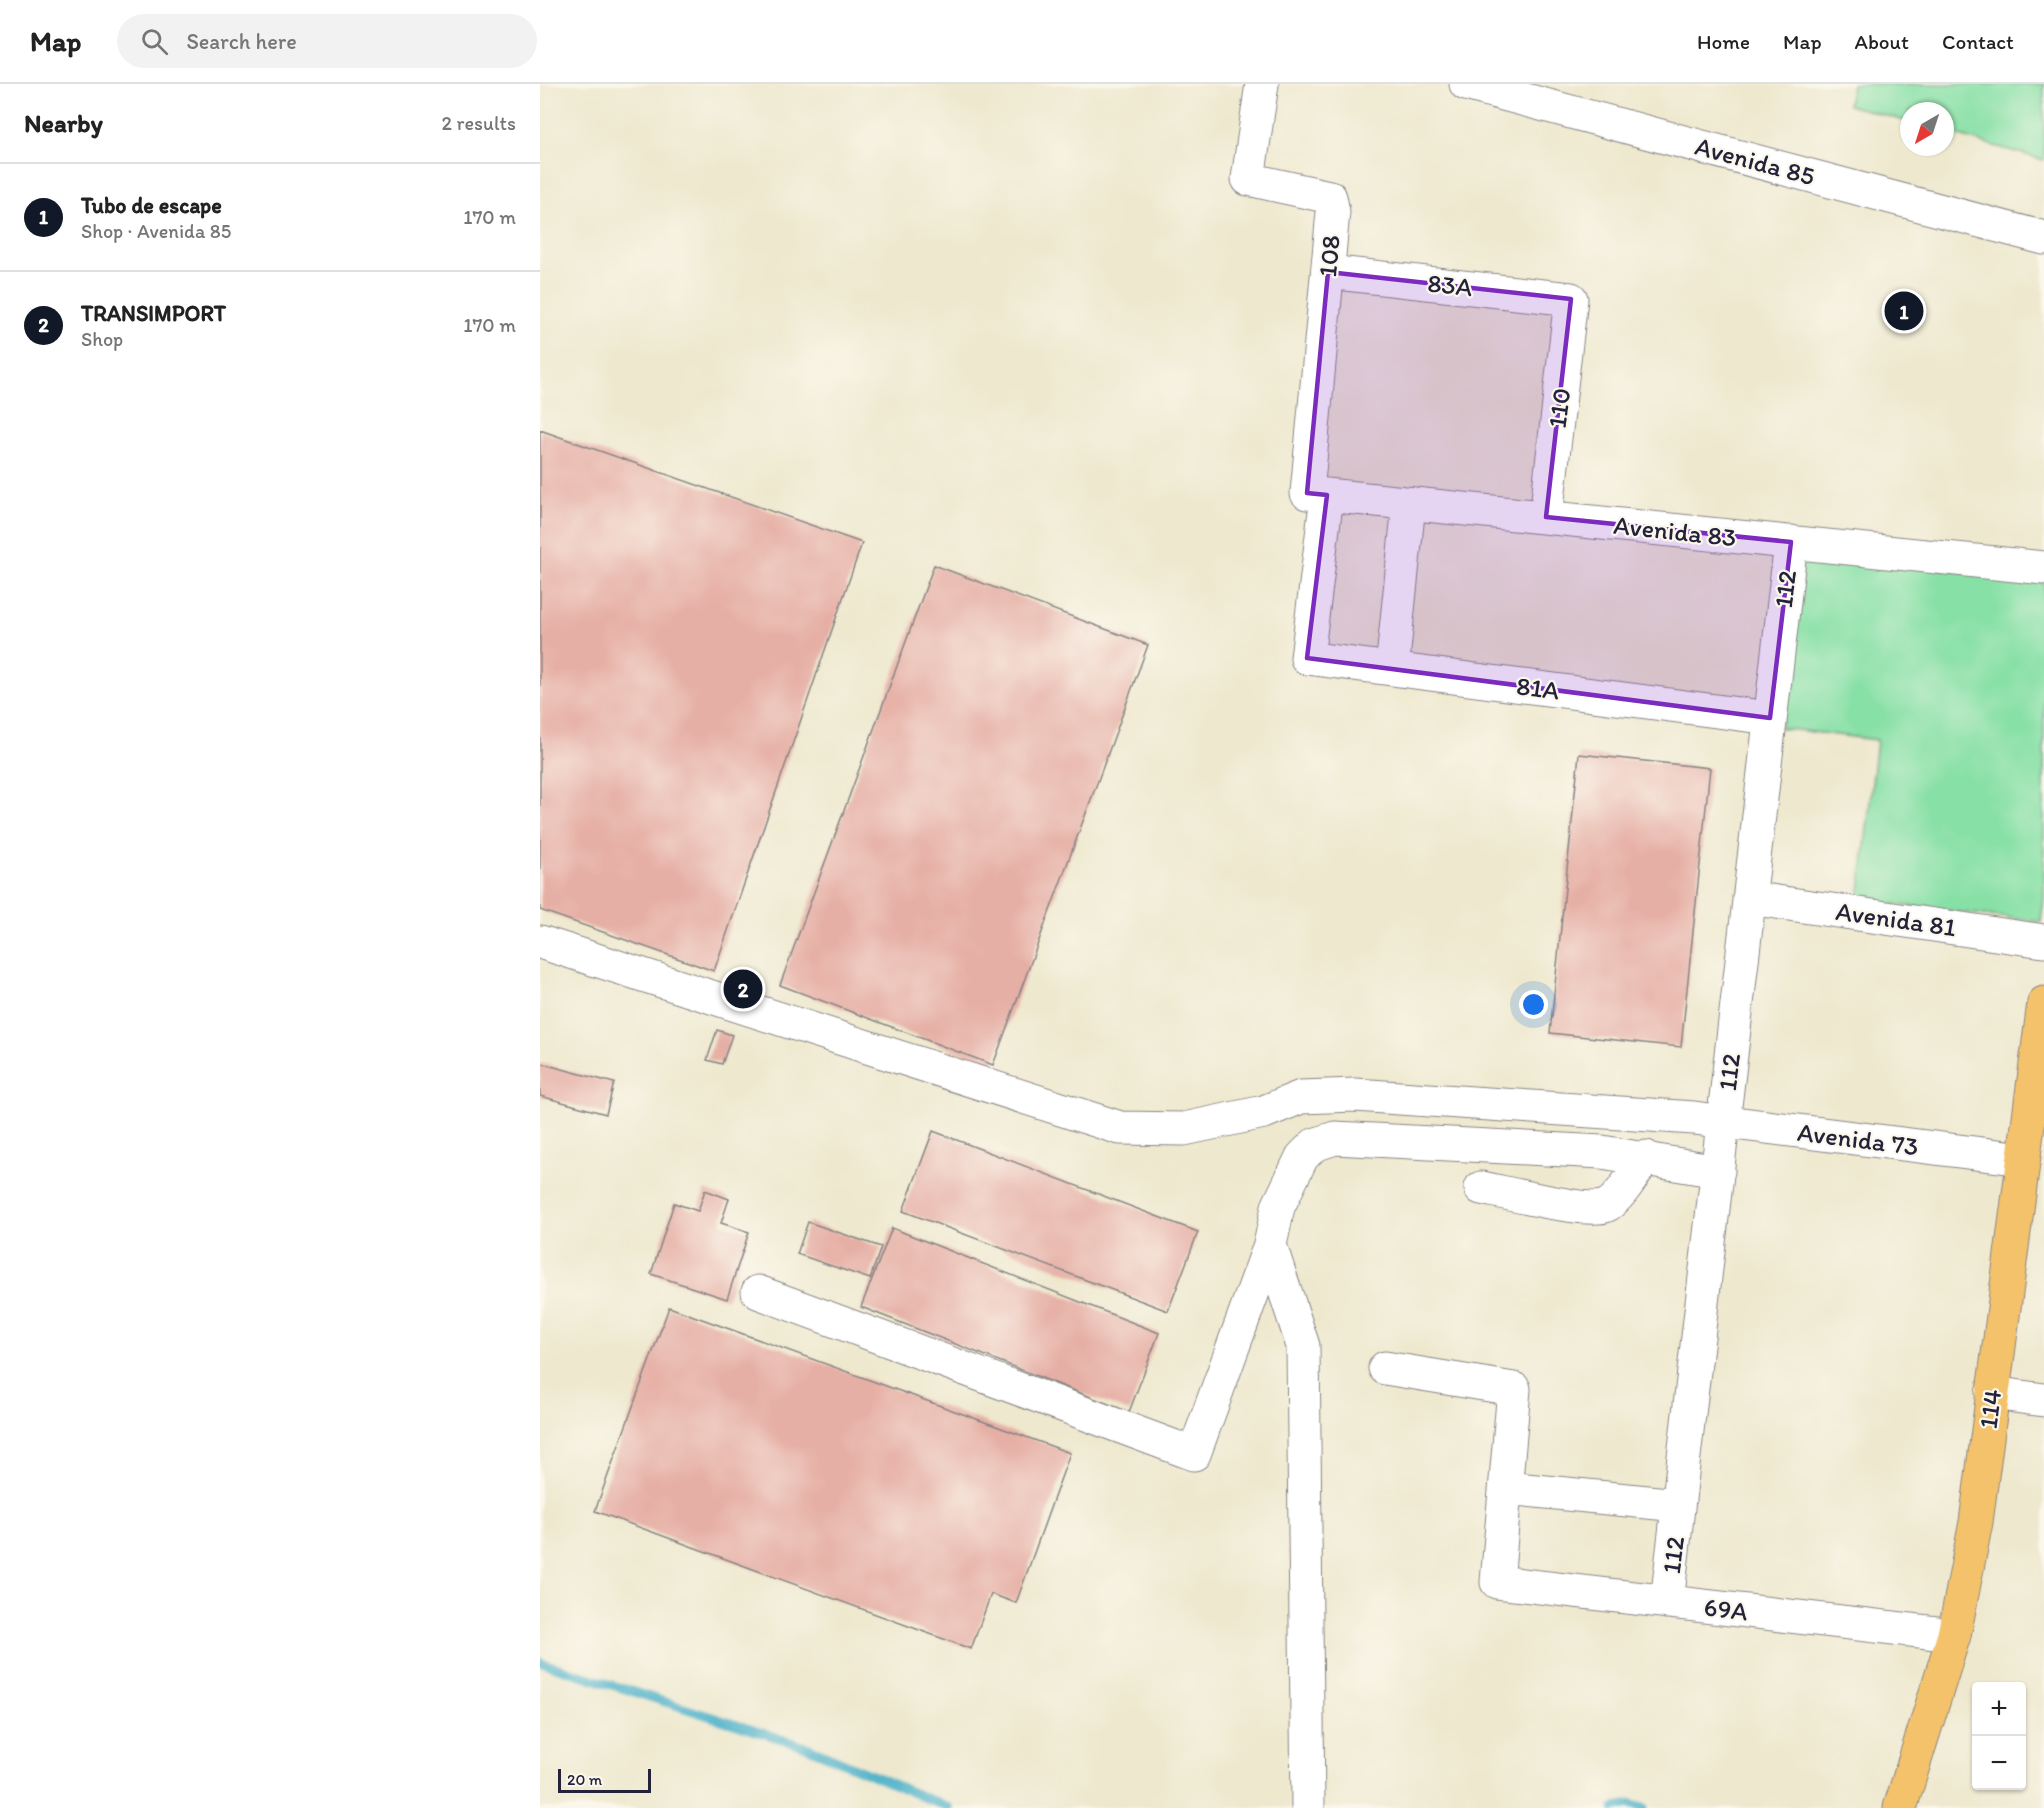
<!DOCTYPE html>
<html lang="en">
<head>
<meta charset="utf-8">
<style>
  body { margin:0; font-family:Itim,sans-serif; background:#f2f2f2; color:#222 }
  .controls { position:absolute; right:18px; bottom:18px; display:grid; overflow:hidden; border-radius:6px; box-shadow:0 2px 4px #0004 }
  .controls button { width:54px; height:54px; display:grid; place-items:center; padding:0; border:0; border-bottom:2px solid #e0e0e0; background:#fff; color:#222; font:30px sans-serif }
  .compass { position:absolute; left:1360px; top:18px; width:54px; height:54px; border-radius:50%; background:#fff; box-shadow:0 2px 4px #0004; rotate:219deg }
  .scale { position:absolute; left:18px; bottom:15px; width:93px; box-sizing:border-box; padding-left:6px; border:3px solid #22223b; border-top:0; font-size:16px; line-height:21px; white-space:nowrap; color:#22223b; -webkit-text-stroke:4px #fbf7ec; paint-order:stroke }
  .you { position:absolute; left:994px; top:921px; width:21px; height:21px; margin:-15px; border:4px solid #fff; border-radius:50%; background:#1a73e8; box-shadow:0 0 0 9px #1a73e833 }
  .badge { display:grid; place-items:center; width:39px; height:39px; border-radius:50%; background:#111827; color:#fff; font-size:20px; font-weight:700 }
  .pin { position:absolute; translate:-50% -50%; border:3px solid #fff; box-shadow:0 2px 6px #0006 }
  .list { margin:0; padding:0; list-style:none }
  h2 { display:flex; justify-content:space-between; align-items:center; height:78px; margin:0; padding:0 24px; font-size:26px }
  h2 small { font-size:20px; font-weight:400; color:#767676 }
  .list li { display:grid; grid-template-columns:39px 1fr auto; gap:18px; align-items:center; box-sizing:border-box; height:108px; padding:0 24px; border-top:2px solid #e0e0e0 }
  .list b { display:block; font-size:22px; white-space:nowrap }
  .list p { margin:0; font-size:20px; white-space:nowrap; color:#767676 }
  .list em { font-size:20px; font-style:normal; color:#767676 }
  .icon { flex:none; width:33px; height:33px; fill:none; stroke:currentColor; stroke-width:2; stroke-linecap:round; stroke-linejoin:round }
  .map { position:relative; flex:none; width:1504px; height:1724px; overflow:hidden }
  header { display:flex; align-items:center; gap:36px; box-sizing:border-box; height:84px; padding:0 30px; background:#fff; border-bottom:2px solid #e0e0e0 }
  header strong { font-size:28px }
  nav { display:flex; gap:33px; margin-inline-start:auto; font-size:21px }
  .search { width:420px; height:54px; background:#f2f2f2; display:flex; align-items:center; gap:15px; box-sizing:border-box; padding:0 21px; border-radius:33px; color:#767676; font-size:22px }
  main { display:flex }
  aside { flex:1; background:#fff }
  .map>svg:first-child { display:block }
  .green { fill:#87e0a6; stroke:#548170; stroke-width:1.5 }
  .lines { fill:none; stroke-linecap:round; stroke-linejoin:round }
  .stream { stroke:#49b0c8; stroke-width:9 }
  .building { fill:#e6afa5 }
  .minor-casing { stroke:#888584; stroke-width:35 }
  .major-casing { stroke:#888584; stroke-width:35 }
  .minor { stroke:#fff; stroke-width:33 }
  .major { stroke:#f4c26a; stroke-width:33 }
  .marked { fill:#7b2cbf; fill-opacity:0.2; stroke:#7b2cbf; stroke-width:4.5; stroke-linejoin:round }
  .labels { text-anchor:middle; stroke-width:4.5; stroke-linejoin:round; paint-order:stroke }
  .street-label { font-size:26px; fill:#22223b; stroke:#fbf7ec }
</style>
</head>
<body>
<header>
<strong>Map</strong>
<div class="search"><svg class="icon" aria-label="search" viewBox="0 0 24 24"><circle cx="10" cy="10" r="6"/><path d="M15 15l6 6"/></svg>Search here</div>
<nav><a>Home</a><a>Map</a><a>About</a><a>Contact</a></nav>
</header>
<main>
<aside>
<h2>Nearby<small>2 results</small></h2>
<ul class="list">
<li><span class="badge">1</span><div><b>Tubo de escape</b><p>Shop · Avenida 85</p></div><em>170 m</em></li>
<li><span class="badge">2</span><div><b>TRANSIMPORT</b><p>Shop</p></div><em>170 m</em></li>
</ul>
</aside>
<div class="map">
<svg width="1504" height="1724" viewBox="0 0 1504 1724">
  <rect width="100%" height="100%" fill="#fbf7ec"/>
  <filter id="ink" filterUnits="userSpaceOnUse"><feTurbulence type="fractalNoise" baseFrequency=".0167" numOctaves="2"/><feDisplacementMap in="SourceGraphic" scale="12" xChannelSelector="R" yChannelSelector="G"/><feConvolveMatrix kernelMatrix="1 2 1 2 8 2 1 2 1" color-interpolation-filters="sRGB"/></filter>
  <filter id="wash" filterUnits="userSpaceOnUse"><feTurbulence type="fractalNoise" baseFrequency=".008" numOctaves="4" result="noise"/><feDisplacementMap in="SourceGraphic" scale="24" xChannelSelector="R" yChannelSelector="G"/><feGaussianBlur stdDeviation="1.35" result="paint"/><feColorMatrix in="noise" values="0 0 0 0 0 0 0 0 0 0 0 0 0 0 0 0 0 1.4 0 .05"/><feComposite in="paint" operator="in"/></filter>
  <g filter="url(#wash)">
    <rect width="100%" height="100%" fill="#eee8ce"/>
    <!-- green -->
    <path class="green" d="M 1312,0 L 1504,0 L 1504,76 L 1405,48 L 1405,27 L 1369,27 L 1369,38 L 1308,21 Z
      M 1261,468 L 1504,497 L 1504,814 L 1501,838 L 1319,816 L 1337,656 L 1241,644 Z"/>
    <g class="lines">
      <!-- stream -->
      <path class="stream" d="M 0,1578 L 269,1664 L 409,1724
        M 1074,1724 L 1090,1720 L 1104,1724"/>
    </g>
    <g id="blocks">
      <!-- building -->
      <path class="building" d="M 0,346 L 322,459 L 174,887 L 0,826 Z
        M 394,481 L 608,561 L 453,981 L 240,901 Z
        M 1039,670 L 1170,684 L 1141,963 L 1010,949 Z
        M 177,946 L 192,951 L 182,980 L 167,976 Z
        M 0,979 L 74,999 L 66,1030 L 0,1012 Z
        M 393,1047 L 658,1148 L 628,1227 L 363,1127 Z
        M 165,1106 L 189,1115 L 181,1139 L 209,1148 L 187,1215 L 111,1190 L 134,1119 L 158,1127 Z
        M 268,1138 L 341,1163 L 330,1195 L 257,1170 Z
        M 352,1144 L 619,1249 L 589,1328 L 321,1223 Z
        M 129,1223 L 530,1369 L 476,1519 L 451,1510 L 431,1565 L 55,1427 Z"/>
    </g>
  </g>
  <g filter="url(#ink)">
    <use href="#blocks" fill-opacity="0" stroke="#888584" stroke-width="1.5"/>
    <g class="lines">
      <!-- minor casing -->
      <g class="minor-casing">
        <path id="minor" d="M 722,0 L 708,95 L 790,113 L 793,128 L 767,409 L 1504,484
          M 926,0 L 1504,154
          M 788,188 L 1031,215 L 1006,433
          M 787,411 L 767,574 L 1230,634
          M 852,585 L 869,420
          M 1209,814 L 1504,857
          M 0,858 L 580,1044 L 644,1045 L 724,1028 L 761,1013 L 815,1011 L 1154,1034 L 1483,1075
          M 941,1104 C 963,1108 1048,1129 1065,1122 C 1079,1117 1096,1086 1106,1073
          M 218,1208 L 654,1370 L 730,1161
          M 845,1284 L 974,1305 L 957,1498 L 1414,1551
          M 1452,1309 L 1504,1316
          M 966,1404 L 1138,1421
          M 1127,1518 L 1251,458
          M 768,1724 L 763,1262 L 730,1161 L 738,1123 L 762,1073 L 774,1061 L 795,1054 L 1062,1068 L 1178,1087"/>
      </g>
      <!-- major casing -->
      <g class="major-casing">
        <path id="major" d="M 1360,1724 L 1414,1551 L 1436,1438 L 1504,919"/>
      </g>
      <!-- minor -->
      <use href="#minor" class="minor"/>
      <!-- major -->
      <use href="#major" class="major"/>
    </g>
  </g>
  <!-- marked area -->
  <path class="marked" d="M 788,188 L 1031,215 L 1006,433 L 1251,458 L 1230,634 L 767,574 L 787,411 L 767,409 Z"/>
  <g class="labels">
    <!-- street labels -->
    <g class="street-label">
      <text transform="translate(1215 77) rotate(15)" y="9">Avenida 85</text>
      <text transform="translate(789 172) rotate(-85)" y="9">108</text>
      <text transform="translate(910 201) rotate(6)" y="9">83A</text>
      <text transform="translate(1019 324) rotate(-83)" y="9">110</text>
      <text transform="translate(1135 447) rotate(6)" y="9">Avenida 83</text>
      <text transform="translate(1245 505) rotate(-83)" y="9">112</text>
      <text transform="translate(998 604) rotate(7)" y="9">81A</text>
      <text transform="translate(1356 835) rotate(8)" y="9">Avenida 81</text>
      <text transform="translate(1189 988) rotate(-83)" y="9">112</text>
      <text transform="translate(1318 1055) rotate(7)" y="9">Avenida 73</text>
      <text transform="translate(1450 1325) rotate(-83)" y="9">114</text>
      <text transform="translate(1133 1471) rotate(-83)" y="9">112</text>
      <text transform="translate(1186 1525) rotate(7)" y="9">69A</text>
    </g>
  </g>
</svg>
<div class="controls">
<button>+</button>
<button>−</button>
</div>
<svg class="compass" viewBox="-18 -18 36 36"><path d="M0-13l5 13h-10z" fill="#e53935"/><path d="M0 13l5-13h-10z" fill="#767676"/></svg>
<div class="scale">20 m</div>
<div class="you"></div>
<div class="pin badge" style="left:1364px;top:227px">1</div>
<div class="pin badge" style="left:203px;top:905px">2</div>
</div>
</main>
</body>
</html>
